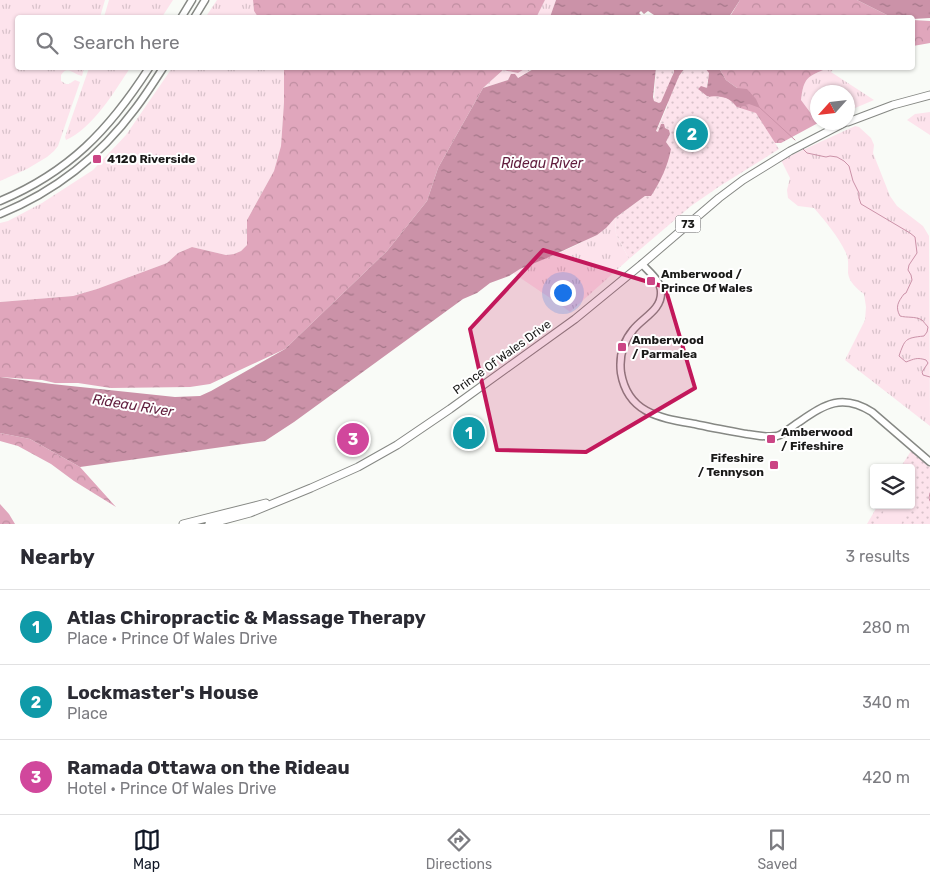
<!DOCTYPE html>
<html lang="en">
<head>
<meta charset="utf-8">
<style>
  body { margin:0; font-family:Rubik,sans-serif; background:#f2f2f3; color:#2b2b33 }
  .controls { position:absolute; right:15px; bottom:15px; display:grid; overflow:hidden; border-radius:5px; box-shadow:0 1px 4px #0004 }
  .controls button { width:45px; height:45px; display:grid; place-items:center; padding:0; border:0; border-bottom:1px solid #e1e1e2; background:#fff; color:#2b2b33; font:25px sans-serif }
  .compass { position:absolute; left:810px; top:85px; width:45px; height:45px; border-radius:50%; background:#fff; box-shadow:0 1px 4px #0004; rotate:243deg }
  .you { position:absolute; left:562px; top:292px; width:18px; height:18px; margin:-12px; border:4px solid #fff; border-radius:50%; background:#1a73e8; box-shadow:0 0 0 8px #1a73e833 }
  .badge { display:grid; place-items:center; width:32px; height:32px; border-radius:50%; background:#111827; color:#fff; font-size:16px; font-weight:700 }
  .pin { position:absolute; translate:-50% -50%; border:2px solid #fff; box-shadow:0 1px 5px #0006 }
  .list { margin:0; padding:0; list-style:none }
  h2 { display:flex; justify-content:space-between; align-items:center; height:65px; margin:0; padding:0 20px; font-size:21px }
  h2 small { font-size:16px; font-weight:400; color:#7c7c81 }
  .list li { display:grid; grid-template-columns:32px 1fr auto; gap:15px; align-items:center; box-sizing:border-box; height:75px; padding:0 20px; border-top:1px solid #e1e1e2 }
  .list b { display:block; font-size:19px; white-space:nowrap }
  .list p { margin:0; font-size:16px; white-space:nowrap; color:#7c7c81 }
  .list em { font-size:16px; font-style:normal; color:#7c7c81 }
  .icon { flex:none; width:28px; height:28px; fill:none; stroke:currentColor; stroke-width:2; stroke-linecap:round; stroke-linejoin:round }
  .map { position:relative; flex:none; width:930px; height:524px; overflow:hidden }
  .search { position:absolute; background:#fff; box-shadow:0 1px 4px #0004; left:15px; right:15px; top:15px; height:55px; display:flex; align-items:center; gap:12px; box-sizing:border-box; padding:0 18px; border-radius:5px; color:#7c7c81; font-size:19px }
  .sheet { height:290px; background:#fff }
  nav { display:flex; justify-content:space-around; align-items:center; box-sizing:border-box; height:70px; border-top:1px solid #e1e1e2; background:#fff; font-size:14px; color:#7c7c81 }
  nav a { display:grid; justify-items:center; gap:2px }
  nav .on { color:#111827 }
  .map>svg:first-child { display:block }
  .grass { fill:url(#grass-tufts) }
  .forest { fill:url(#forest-crowns) }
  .park { fill:url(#park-dots) }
  .garden { fill:#fde3ec }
  .water { fill:url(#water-ripples) }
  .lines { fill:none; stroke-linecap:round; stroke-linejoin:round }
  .stream { stroke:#cb92a8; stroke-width:1 }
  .secondary-casing { stroke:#868884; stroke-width:9 }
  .primary-casing { stroke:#868884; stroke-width:9 }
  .secondary { stroke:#fff; stroke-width:6 }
  .primary { stroke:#fff; stroke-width:7 }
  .marked { fill:#c2185b; fill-opacity:0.2; stroke:#c2185b; stroke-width:4; stroke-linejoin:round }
  .poi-dot { fill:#cb4585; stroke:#fff; stroke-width:2 }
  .labels { text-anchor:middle; stroke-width:4; stroke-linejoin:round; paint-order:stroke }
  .shield { fill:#fff; stroke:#5f5f5e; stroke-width:1 }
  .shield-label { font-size:11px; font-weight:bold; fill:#1a1a19 }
  .poi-label { font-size:12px; font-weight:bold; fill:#1a1a19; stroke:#fff; text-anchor:start }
  .street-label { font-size:12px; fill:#1a1a19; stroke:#fff }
  .water-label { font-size:14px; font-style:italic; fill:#611d3d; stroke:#fff }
</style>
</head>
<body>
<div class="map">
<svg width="930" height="524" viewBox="0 0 930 524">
  <defs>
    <pattern id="grass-tufts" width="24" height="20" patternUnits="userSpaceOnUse" patternTransform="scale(1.25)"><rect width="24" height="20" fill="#fde3ec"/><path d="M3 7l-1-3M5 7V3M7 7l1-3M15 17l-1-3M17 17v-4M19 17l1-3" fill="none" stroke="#d8c2ca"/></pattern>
    <pattern id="forest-crowns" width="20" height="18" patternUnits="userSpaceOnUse" patternTransform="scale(1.25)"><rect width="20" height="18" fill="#e0a6bc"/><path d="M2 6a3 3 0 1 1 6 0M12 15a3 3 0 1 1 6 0" fill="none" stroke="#c08ea1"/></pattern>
    <pattern id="park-dots" width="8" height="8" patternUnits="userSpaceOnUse" patternTransform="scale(1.25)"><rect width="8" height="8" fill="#fde3ec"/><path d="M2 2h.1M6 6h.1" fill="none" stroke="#d8c2ca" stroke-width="1.8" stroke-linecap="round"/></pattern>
    <pattern id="water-ripples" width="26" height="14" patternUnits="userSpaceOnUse" patternTransform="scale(1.25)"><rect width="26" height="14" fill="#cb92a8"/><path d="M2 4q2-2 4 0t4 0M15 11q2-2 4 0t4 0" fill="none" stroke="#a47688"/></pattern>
  </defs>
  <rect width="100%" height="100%" fill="#f9fbf7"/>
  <!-- grass -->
  <path class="grass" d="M 0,0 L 105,0 L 100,17 L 18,18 L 18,68 L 84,68 L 82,76 C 72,74 68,65 61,75 L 61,81 L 66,84 L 69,84 L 75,80 L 80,82 L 58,146 L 54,151 L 47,157 L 27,169 L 0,181 Z
    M 109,0 L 173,0 L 162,17 L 104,17 Z
    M 217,0 L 253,0 L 254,11 L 258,17 L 205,18 Z
    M 545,0 L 556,0 L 550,17 L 536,18 Z
    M 89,68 L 130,68 C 114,92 93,128 66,140 L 65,137 Z
    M 172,68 L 284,68 L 284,102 L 281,146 L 274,171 L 247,220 L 247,245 L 241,251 L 234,254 L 226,255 L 192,247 L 178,253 L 167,263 L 97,289 L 73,296 L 0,302 L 0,223 L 8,221 L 42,203 L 93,170 L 126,135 Z
    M 526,68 L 535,68 L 517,78 L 510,76 L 508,80 L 483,88 L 503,70 L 518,73 Z
    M 828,68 L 835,68 L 831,72 L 874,100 L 848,111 L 848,92 L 818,92 L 817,122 L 801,100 C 804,77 807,77 828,68 Z
    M 930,112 L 930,135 L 907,120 L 915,114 Z
    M 855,126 L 859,127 L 871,138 L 874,145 L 873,153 L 890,196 L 897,206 L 923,226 L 929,236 L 930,426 L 845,360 L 865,320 L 866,307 L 864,294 C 857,289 849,282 848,273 C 848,266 849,260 846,253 C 838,236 826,222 814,208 L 798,206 L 788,198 L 787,190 L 790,178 L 781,160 Z
    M 615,218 L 616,234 L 629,259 L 570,312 L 562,306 L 513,273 C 523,267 534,263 545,259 C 570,248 597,238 615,218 Z"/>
  <!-- forest -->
  <path class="forest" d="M 253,0 L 545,0 L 536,18 L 258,17 L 254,11 Z
    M 740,0 L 857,0 L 891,17 L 729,18 Z
    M 913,20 L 930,21 L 930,43 L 913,46 Z
    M 284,68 L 526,68 L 518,73 L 503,70 L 483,88 L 438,168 L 427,201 L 387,251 L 285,349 L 210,384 L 190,387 L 111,388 L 78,383 L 55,383 L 42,380 L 0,377 L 0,302 L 73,296 L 97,289 L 167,263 L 178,253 L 192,247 L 226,255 L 234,254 L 241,251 L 247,245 L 247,220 L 274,171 L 281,146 L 284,102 Z
    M 719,68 L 828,68 C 807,77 804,77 801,100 L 818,123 L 781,143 L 770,143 L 697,88 L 737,88 L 726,80 Z
    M 0,433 L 30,439 L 80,467 L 116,507 L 74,481 L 51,464 L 18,446 L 0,441 Z
    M 0,504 L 9,514 L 15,524 L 0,524 Z"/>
  <!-- park -->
  <path class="park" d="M 656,68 L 674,68 L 674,71 L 672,76 L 679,76 L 685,68 L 705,68 L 709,72 L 708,81 L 707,81 L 708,97 L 717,96 L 730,99 L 737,107 L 756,113 L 779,149 L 720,186 L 691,206 L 629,259 L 616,234 L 615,218 L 645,196 L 671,149 L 666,142 L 670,134 L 665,128 L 664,126 L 658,132 L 656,132 L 667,107 L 668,102 L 659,103 L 654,101 Z
    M 911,451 L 930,467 L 930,524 L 867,524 L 878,505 L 911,505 L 911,468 L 900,468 Z"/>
  <!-- garden -->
  <path class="garden" d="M 887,505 L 893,505 L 907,513 L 901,524 L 877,524 Z"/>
  <!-- water -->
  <path class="water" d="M 556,0 L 740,0 L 729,17 L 656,17 L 654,15 L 648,11 L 644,14 L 641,11 L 639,13 L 642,16 L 642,17 L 550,17 Z
    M 857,0 L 930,0 L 930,18 L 913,19 L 912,18 L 891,17 Z
    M 535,68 L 656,68 L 653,97 L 654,101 L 659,103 L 661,102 L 674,72 L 674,68 L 685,68 L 679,76 L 656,131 L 658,132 L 661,124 L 664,124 L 665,128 L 669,130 L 670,134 L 666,142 L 671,149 C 668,166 660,182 651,196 L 645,196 L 615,218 L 606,228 L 597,235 L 547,258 L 520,269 L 509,276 L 490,283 L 477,293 L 463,299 L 294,422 L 265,441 L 80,467 L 30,439 L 0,433 L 0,377 L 52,384 L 175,397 L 200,396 L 211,391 L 285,349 L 387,251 L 427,201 L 438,168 L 483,88 L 508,80 L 511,74 L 515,74 L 518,78 Z
    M 705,68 L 719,68 L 726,80 L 737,88 L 747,89 L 756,99 L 760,108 L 749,104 L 737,107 C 726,94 721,97 707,96 L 698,89 L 701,86 L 707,88 L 709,73 Z"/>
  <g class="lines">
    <!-- stream -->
    <path class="stream" d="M 759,107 L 795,140
      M 803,149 L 807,153 L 826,157 L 830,156 L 837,157 L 844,161 L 849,166 L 853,181 L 859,193 L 859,198 L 861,204 L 910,233 L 915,237 L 917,253 L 909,265 L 908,270 L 911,275 L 912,280 L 906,293 L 904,294 C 898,302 895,307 900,316 C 907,318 915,316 922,320 C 924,322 926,325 928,327 L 927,332 L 924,336 C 905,338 905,339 899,356 L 906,362 C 914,359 917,357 926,360 L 928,363 L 922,372 L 923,375 L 930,377
      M 930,493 L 929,498 L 930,501"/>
    <!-- secondary casing -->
    <g class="secondary-casing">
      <path id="secondary" d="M 181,18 L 192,0
        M 194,18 L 205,0
        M 0,201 C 69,172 109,130 149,68
        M 0,214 C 54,192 100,156 135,109 C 145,96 154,82 163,68
        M 642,264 C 649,272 661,281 661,292 C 662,310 642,318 633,330 C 623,342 619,357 621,373 C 628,414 661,418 695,424 C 712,428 730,431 747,434 C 757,435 767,438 777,436 C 784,434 790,428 796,424 C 823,406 840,392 872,412 L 930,462"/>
    </g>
    <!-- primary casing -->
    <g class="primary-casing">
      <path id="primary" d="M 848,122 L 893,105 L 930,95
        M 183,524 L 266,503
        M 209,524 L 250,513 L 311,488 L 358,467 L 397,445 L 450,409 L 575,319 L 642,264 L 719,198 L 743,180 L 790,151 L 846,122"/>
    </g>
    <!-- secondary -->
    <use href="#secondary" class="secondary"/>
    <!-- primary -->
    <use href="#primary" class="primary"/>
  </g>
  <!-- marked area -->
  <path class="marked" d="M 543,250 L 665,287 L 695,388 L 586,452 L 497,450 L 470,329 Z"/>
  <!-- markers -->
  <g class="poi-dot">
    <rect x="92" y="154" width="10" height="10" rx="2.5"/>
    <rect x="646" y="276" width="10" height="10" rx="2.5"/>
    <rect x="617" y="342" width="10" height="10" rx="2.5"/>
    <rect x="766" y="434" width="10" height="10" rx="2.5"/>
    <rect x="769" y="460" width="10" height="10" rx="2.5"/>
  </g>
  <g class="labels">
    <!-- shield labels -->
    <rect class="shield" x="675.5" y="215.5" width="25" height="17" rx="4"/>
    <g class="shield-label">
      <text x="688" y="228">73</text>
    </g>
    <!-- poi labels -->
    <g class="poi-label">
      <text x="107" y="163">4120 Riverside</text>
      <text x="661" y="278">Amberwood /<tspan x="661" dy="14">Prince Of Wales</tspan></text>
      <text x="632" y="344">Amberwood<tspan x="632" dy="14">/ Parmalea</tspan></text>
      <text x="781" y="436">Amberwood<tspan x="781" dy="14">/ Fifeshire</tspan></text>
      <text x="764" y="462" text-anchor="end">Fifeshire<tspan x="764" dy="14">/ Tennyson</tspan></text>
    </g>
    <!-- street labels -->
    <g class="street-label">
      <text transform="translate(502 357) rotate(-36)" y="4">Prince Of Wales Drive</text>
    </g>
    <!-- water labels -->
    <g class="water-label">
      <text x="542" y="168">Rideau River</text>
      <text transform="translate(133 405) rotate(9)" y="5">Rideau River</text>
    </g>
  </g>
</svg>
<div class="controls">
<button><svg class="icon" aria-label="layers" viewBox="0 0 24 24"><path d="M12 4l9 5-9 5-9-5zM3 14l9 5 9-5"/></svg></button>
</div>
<svg class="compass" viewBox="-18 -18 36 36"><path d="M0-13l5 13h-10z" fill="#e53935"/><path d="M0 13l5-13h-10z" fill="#7c7c81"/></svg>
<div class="you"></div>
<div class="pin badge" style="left:469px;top:433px;background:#0f9aa8">1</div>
<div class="pin badge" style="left:692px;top:134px;background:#0f9aa8">2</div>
<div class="pin badge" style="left:353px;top:439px;background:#d1479c">3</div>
<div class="search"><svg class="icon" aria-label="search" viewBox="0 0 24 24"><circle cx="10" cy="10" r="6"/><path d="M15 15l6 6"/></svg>Search here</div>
</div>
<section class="sheet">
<h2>Nearby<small>3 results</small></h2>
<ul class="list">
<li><span class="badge" style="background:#0f9aa8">1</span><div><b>Atlas Chiropractic &amp; Massage Therapy</b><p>Place · Prince Of Wales Drive</p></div><em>280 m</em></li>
<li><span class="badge" style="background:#0f9aa8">2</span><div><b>Lockmaster's House</b><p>Place</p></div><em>340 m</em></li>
<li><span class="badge" style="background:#d1479c">3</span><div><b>Ramada Ottawa on the Rideau</b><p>Hotel · Prince Of Wales Drive</p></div><em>420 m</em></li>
</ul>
</section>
<nav>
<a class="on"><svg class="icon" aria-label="map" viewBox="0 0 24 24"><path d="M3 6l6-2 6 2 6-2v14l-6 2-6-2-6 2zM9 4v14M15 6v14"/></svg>Map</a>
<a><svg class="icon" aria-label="directions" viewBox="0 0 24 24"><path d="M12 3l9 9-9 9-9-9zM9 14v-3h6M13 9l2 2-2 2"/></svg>Directions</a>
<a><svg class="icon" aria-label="saved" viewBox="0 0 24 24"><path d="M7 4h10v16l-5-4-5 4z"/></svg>Saved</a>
</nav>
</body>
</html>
